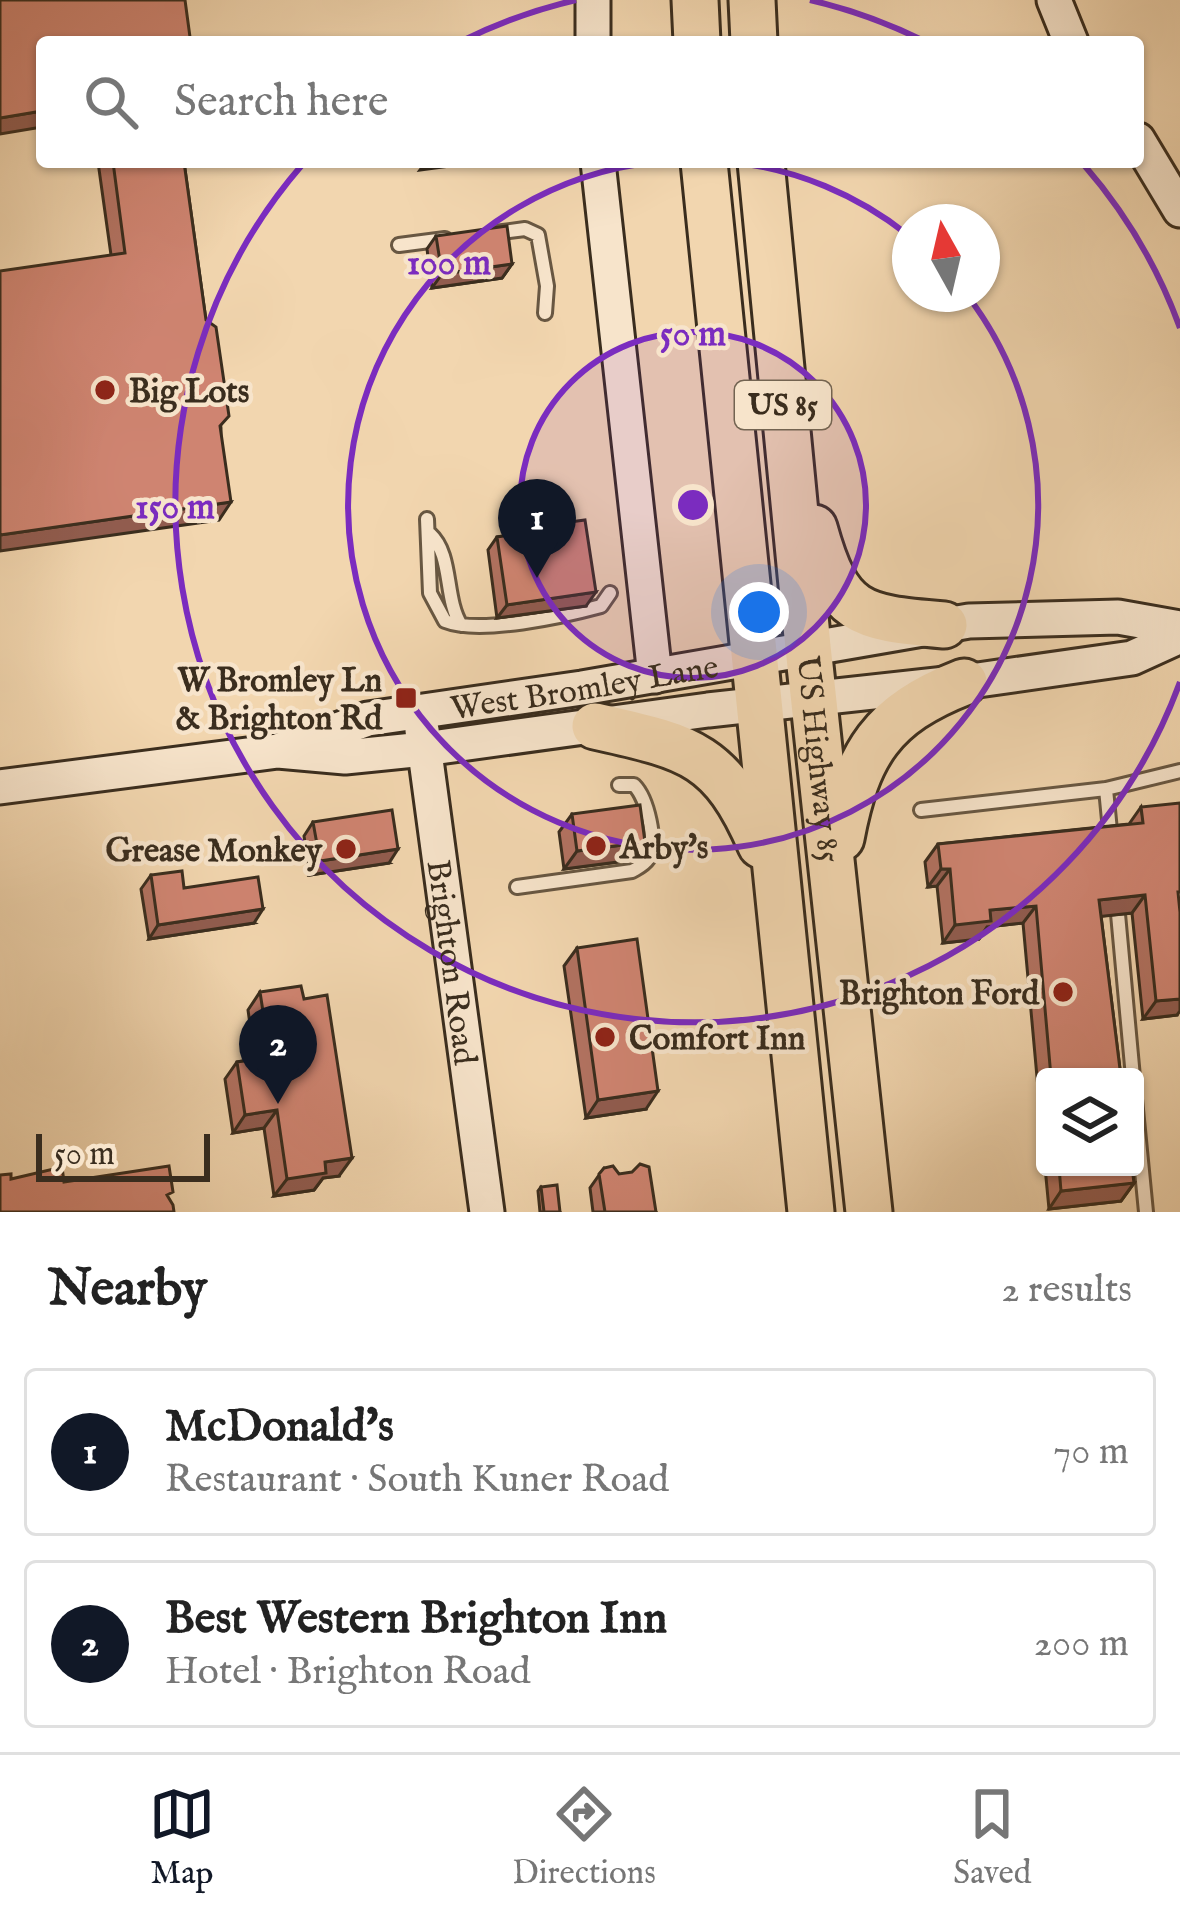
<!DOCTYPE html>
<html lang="en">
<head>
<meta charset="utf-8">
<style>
  body { margin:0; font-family:"IM FELL English",serif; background:#f6f6f6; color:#222 }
  .controls { position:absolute; right:36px; bottom:36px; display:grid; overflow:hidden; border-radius:12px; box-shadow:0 3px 9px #0004 }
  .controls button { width:108px; height:108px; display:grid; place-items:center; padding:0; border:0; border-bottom:3px solid #e0e0e0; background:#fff; color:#222; font:60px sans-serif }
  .compass { position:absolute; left:892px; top:204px; width:108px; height:108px; border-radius:50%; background:#fff; box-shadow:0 3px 9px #0004; rotate:352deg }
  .scale { position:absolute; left:36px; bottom:30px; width:174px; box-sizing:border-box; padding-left:12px; border:6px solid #3a2d1e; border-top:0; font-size:33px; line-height:42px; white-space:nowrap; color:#3a2d1e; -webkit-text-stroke:9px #f7e4cb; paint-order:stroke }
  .you { position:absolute; left:759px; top:612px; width:42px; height:42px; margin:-30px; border:9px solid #fff; border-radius:50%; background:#1a73e8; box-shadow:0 0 0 18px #1a73e833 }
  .badge { display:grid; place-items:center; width:78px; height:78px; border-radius:50%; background:#111827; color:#fff; font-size:39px; font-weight:700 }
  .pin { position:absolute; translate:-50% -99px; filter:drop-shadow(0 3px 6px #0008) }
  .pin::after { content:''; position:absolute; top:63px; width:42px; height:36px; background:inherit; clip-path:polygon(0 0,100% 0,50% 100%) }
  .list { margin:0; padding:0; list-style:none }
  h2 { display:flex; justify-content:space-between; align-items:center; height:156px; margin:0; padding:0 48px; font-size:51px }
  h2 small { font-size:39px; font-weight:400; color:#767676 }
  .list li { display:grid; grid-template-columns:78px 1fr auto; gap:36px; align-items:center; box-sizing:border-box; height:168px; margin:0 24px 24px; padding:0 24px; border:3px solid #e0e0e0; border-radius:12px }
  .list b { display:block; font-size:45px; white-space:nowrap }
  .list p { margin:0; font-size:39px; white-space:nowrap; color:#767676 }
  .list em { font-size:39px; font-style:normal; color:#767676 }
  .icon { flex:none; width:66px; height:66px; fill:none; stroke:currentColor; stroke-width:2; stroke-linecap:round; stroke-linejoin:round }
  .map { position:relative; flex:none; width:1180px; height:1212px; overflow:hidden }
  .search { position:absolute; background:#fff; box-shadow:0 3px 9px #0004; left:36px; right:36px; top:36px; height:132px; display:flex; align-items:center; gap:30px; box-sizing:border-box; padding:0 42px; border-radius:12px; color:#767676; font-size:45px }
  .sheet { height:540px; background:#fff }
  nav { display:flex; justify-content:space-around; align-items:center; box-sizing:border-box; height:168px; border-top:3px solid #e0e0e0; background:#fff; font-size:33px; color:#767676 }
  nav a { display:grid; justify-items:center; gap:6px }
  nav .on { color:#111827 }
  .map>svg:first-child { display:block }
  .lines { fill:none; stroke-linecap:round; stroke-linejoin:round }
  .lane-casing { stroke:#685742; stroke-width:18 }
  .secondary-casing { stroke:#3a2d1e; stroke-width:39 }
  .highway-casing { stroke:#3a2d1e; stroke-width:51 }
  .lane { stroke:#f7e4cb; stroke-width:12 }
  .secondary { stroke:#f7e4cb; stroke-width:33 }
  .highway { stroke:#f2d6af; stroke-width:45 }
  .wall { fill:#b27261; stroke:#3a2d1e; stroke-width:3 }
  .shaded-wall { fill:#915c4f; stroke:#3a2d1e; stroke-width:3 }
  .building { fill:#cf8471; stroke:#3a2d1e; stroke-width:3 }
  .ring { fill:none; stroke:#7b2cbf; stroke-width:6 }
  .poi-dot { fill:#8f2418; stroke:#f7e4cb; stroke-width:4.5 }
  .labels { text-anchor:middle; stroke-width:9; stroke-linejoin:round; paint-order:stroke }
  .shield { fill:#f7e4cb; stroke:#736452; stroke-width:3 }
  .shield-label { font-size:30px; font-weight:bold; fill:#3a2d1e }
  .poi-label { font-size:33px; font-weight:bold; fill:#3a2d1e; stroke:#f7e4cb; text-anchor:start }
  .street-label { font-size:33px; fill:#3a2d1e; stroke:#f7e4cb }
  .centre { fill:#7b2cbf; stroke:#f7e4cb; stroke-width:6 }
  .ring-label { font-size:36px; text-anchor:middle; font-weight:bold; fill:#7b2cbf; stroke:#f7e4cb; stroke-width:9; stroke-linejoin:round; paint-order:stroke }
</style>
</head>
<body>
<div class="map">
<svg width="1180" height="1212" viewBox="0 0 1180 1212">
  <rect width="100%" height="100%" fill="#f2d6af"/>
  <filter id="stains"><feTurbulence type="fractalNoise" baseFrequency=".00167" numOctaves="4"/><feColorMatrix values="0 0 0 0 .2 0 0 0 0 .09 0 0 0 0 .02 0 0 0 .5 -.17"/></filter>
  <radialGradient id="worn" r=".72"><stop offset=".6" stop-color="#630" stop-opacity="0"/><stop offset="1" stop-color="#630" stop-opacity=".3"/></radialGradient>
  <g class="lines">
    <!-- lane casing -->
    <g class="lane-casing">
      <path id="lane" d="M 495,233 L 525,229 L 538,235 L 547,286 L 545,313
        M 399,245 L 445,239
        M 427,519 L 430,593 L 445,621 C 480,635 564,616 601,606 L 610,593
        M 430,534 C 453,555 444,598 461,625
        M 1106,789 L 1111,841
        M 921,810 L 1106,789 L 1180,771
        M 517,887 L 632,871 C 639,867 644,865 648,859 C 658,842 647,798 634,785 L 619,785
        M 1118,914 L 1133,1077
        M 1135,1099 L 1146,1212"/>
    </g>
    <!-- secondary casing -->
    <g class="secondary-casing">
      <g id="secondary">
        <path d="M 1054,0 L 1071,42"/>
        <path d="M 593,42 L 593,0"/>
        <path d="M 1138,140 L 1180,210"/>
        <path d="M 598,162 L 655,676"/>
        <path id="s1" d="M 422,730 L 487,1212"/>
        <path id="s2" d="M 280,750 L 368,719 L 582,688 L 969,621 L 1118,617 L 1180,628"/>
        <path d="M 0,787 L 278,751 L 345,757 L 424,749 L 708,710 L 964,682 L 1132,658 L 1180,636"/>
      </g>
    </g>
    <!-- highway casing -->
    <g class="highway-casing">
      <g id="highway">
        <path d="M 695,0 L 697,42"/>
        <path d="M 752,0 L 754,42"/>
        <path d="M 704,162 L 811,1212"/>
        <path id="s3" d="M 761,162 L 808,647 L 869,1212"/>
        <path d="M 814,528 C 838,615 859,618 944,625"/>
        <path d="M 595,726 C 688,747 721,752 761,845"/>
        <path d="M 841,838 C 857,753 882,714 964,682"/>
      </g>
    </g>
    <!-- lane -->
    <use href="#lane" class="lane"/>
    <!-- secondary -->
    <use href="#secondary" class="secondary"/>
    <!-- highway -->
    <use href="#highway" class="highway"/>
  </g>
  <!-- wall -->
  <path class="wall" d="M 98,162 L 184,162 L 221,428 L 219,520 L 111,255 Z
    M 436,236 L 512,264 L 502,278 L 432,288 L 427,249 Z
    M 562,523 L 586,606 L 497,618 L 488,550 L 497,537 L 558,528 Z
    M 1141,807 L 1177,1015 L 1143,1019 L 1132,913 L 1101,916 L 1121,1077 L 1045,1077 L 1045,1165 L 1023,923 L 987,927 L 979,939 L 943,943 L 937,886 L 928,887 L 925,862 L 938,844 L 1129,824 Z
    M 572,814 L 633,860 L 564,869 L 559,832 Z
    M 313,822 L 389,863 L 310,875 L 304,836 Z
    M 151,875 L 184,888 L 254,923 L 149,939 L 141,889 Z
    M 577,948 L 646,1109 L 586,1118 L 564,966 Z
    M 260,992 L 339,1176 L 323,1178 L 314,1190 L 274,1196 L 264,1128 L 233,1133 L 225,1079 L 237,1062 L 255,1059 L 248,1010 Z
    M 1045,1167 L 1132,1167 L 1134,1183 L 1121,1201 L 1049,1209 Z
    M 604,1168 L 619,1174 L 656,1212 L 593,1212 L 590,1188 Z
    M 541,1187 L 560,1212 L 540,1212 L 538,1191 Z"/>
  <!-- shaded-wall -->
  <path class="shaded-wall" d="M 42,111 L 42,127 L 0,134 L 0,118 Z
    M 426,162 L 480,162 L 420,170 Z
    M 512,264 L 502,278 L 432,288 L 442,274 Z
    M 231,502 L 219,520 L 0,551 L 0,535 Z
    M 596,592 L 586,606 L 497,618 L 507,605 Z
    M 645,842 L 633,860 L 564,869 L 577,851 Z
    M 398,849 L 389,863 L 310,875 L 320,861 Z
    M 941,869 L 950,869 L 937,886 L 928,887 Z
    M 1145,895 L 1132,913 L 1087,918 L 1099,900 Z
    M 1036,906 L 1023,923 L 987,927 L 979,939 L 943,943 L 955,925 L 990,910 Z
    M 263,909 L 254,923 L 149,939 L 158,925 Z
    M 1180,999 L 1180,1011 L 1177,1015 L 1143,1019 L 1156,1001 Z
    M 658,1091 L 646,1109 L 586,1118 L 598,1100 Z
    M 277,1110 L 264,1128 L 233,1133 L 245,1115 Z
    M 352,1158 L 339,1176 L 323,1178 L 314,1190 L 274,1196 L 287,1179 L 325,1162 Z
    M 1134,1183 L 1121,1201 L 1049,1209 L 1061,1191 Z"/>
  <!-- building -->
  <path class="building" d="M 0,0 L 185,0 L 190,37 L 183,42 L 42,42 L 42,111 L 0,118 Z
    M 113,162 L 184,162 L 206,320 L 216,327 L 229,416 L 220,426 L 231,502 L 0,535 L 0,271 L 125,253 Z
    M 507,226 L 512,264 L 442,274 L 436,236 Z
    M 585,520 L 596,592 L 507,605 L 497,537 L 562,527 L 562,523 Z
    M 1180,803 L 1180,892 L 1178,892 L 1180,912 L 1180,999 L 1156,1001 L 1145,895 L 1099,900 L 1121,1077 L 1051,1077 L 1036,906 L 990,910 L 991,921 L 955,925 L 950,869 L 941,869 L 938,844 L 1143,823 L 1141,807 Z
    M 640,805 L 645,842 L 577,851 L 572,814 Z
    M 392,810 L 398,849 L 320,861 L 313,822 Z
    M 182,871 L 184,888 L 258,877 L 263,909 L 158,925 L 151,875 Z
    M 637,939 L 658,1091 L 598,1100 L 577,948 Z
    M 301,986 L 304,999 L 327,995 L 352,1158 L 325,1162 L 326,1173 L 287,1179 L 277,1110 L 245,1115 L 237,1062 L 270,1057 L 260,992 Z
    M 640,1164 L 649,1167 L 656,1212 L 605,1212 L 599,1174 L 604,1168 L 613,1166 L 619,1174 L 632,1172 Z
    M 169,1166 L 173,1192 L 167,1195 L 173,1205 L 174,1212 L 0,1212 L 0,1175 L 11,1174 L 11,1179 L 62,1167 L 64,1182 Z
    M 1059,1167 L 1132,1167 L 1134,1183 L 1061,1191 Z
    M 557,1185 L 560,1212 L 544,1212 L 541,1187 Z"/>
  <!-- distance rings -->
  <circle cx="693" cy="505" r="173" fill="#7b2cbf" fill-opacity=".12"/>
  <g class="ring">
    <circle cx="693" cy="505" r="173"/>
    <path d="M732 162A345 345 0 0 1 908 235M967 295A345 345 0 1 1 654 162"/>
    <path d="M1180 682A518 518 0 1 1 302 165M462 41A518 518 0 0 1 576 0M810 0A518 518 0 0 1 924 41M1084 165A518 518 0 0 1 1180 328"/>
  </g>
  <!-- markers -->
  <g class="poi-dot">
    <circle cx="105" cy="390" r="12"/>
    <rect x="394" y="686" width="24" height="24" rx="6"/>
    <circle cx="596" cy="846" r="12"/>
    <circle cx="346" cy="849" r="12"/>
    <circle cx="1063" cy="992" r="12"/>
    <circle cx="605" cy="1037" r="12"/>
  </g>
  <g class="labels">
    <!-- shield labels -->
    <rect class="shield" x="735" y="381" width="96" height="48" rx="9"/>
    <g class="shield-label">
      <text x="783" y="415">US 85</text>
    </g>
    <!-- poi labels -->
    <g class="poi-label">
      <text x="129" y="402">Big Lots</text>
      <text x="382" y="691" text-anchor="end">W Bromley Ln<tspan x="382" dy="38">&amp; Brighton Rd</tspan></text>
      <text x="620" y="858">Arby's</text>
      <text x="322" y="861" text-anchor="end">Grease Monkey</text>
      <text x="1039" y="1004" text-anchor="end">Brighton Ford</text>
      <text x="629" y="1049">Comfort Inn</text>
    </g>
    <!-- street labels -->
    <g class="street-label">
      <text dy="12" stroke="none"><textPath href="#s2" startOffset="312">West Bromley Lane</textPath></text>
      <text dy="12" stroke="none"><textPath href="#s3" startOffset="600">US Highway 85</textPath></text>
      <text dy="12" stroke="none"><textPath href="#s1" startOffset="234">Brighton Road</textPath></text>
    </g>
  </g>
  <circle cx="693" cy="505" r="18" class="centre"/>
  <g class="ring-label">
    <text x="449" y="274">100 m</text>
    <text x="693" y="345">50 m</text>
    <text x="175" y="518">150 m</text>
  </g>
  <rect width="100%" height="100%" filter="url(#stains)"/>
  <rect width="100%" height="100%" fill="url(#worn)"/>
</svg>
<div class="controls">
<button><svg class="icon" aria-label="layers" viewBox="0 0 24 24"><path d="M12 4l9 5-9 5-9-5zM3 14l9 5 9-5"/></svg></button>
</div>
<svg class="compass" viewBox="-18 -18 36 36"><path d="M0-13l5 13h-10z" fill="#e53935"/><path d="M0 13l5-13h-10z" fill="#767676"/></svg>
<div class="scale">50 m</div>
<div class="you"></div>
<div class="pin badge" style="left:537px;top:578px">1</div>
<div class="pin badge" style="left:278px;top:1104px">2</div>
<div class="search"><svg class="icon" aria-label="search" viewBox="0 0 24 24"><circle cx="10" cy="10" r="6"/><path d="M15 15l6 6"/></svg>Search here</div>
</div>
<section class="sheet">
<h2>Nearby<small>2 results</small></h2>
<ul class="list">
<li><span class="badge">1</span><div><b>McDonald's</b><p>Restaurant · South Kuner Road</p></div><em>70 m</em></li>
<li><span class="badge">2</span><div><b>Best Western Brighton Inn</b><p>Hotel · Brighton Road</p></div><em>200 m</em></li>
</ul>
</section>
<nav>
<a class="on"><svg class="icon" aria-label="map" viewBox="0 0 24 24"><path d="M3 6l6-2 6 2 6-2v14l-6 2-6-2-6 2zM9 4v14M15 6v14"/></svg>Map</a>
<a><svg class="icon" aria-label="directions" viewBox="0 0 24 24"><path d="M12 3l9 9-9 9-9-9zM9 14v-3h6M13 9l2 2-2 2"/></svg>Directions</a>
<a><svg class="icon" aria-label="saved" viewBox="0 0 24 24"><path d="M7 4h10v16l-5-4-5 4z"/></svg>Saved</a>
</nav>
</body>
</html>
